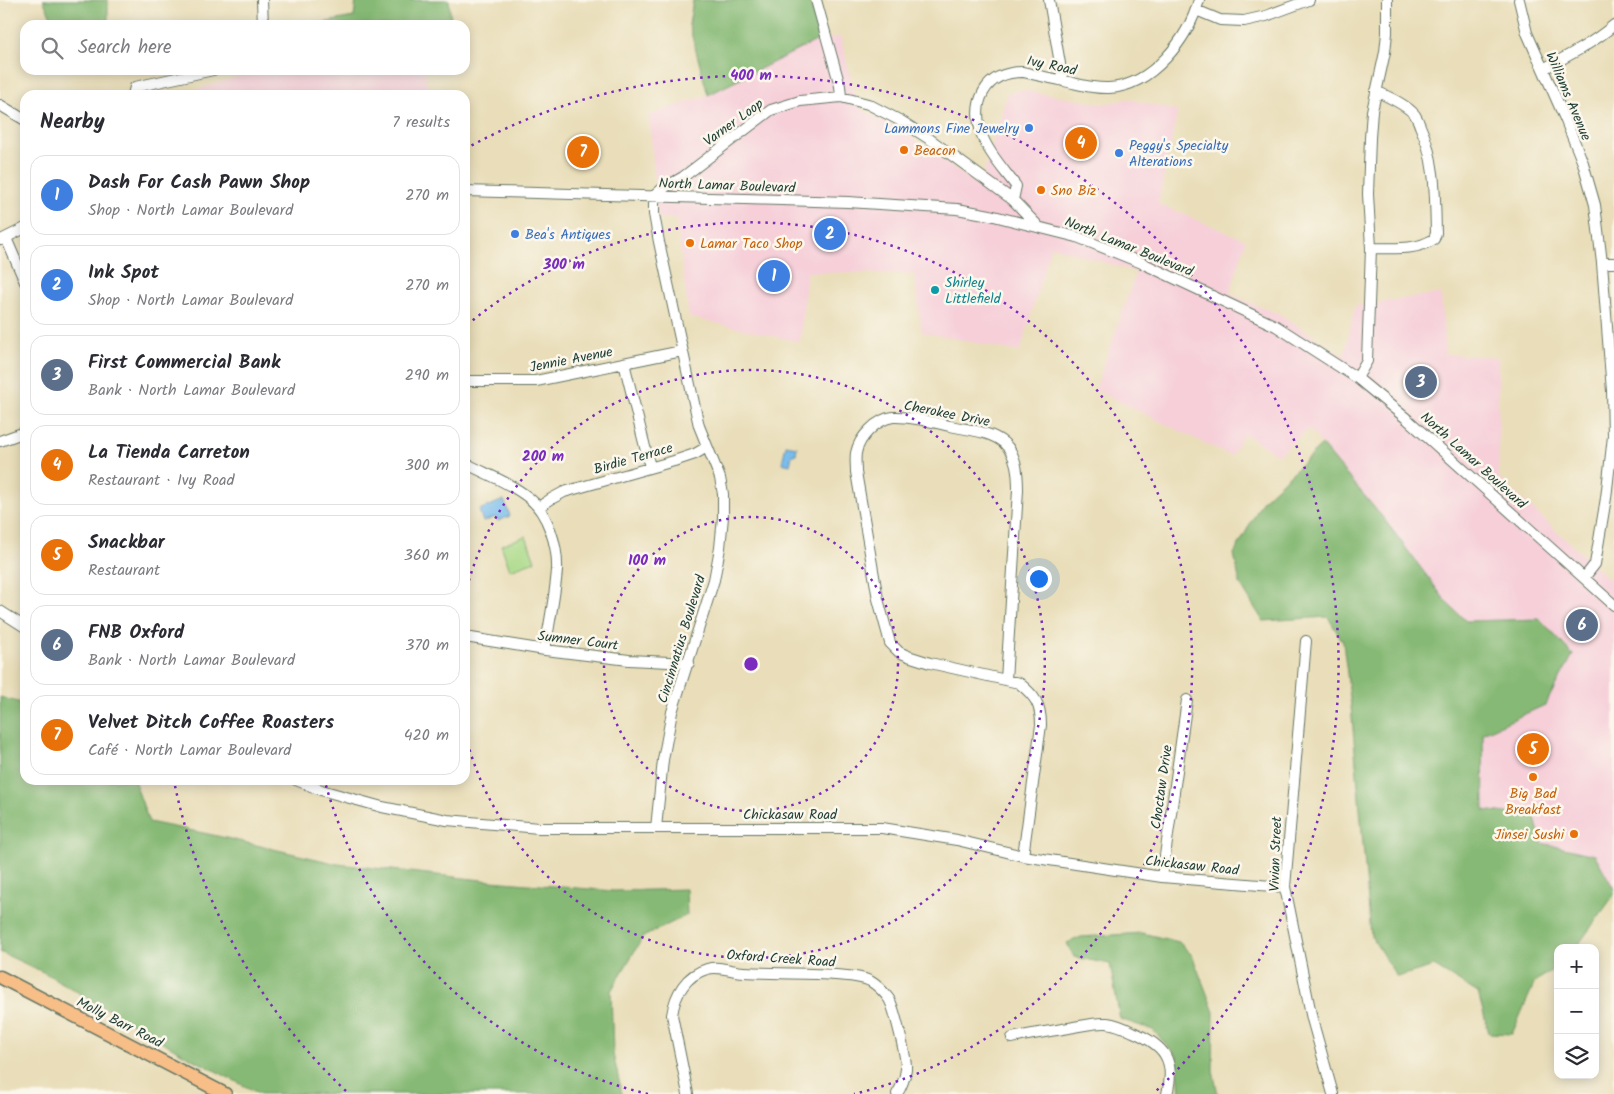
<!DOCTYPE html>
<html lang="en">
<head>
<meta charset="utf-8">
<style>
  body { margin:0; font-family:Kalam,sans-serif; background:#f2f2f3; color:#2b2b33 }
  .controls { position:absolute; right:15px; bottom:15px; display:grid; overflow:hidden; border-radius:10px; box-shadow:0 2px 12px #0003 }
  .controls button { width:45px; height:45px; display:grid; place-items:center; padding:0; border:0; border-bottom:1px solid #e1e1e2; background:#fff; color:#2b2b33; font:25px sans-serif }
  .you { position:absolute; left:1038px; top:578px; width:18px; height:18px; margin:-12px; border:4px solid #fff; border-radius:50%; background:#1a73e8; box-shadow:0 0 0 8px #1a73e833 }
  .badge { display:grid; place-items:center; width:32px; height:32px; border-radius:50%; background:#b5179e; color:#fff; font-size:16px; font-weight:700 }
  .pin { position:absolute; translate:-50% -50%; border:2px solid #fff; box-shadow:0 1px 5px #0006 }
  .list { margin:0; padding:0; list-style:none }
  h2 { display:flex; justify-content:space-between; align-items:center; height:65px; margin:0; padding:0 20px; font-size:21px }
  h2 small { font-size:16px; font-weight:400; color:#7c7c81 }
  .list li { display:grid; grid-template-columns:32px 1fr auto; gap:15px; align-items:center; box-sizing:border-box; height:80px; margin:0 10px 10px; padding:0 10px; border:1px solid #e1e1e2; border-radius:15px }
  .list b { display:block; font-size:19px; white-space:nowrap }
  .list p { margin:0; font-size:16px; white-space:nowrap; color:#7c7c81 }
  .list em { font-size:16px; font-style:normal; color:#7c7c81 }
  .icon { flex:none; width:28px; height:28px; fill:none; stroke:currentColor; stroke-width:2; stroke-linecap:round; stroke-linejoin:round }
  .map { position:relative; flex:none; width:1614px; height:1094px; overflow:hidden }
  .search { position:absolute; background:#fff; box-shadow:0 2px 12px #0003; left:20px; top:20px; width:450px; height:55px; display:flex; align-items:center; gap:12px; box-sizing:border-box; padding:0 18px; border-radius:15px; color:#7c7c81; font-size:19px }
  .panel { position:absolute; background:#fff; box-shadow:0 2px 12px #0003; left:20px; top:90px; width:450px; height:695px; border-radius:15px }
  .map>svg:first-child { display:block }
  .built { fill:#f6cfd9 }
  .green { fill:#a9d987; stroke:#648b5e }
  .forest { fill:#86b974; stroke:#527b54 }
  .water { fill:#76bbed; stroke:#4a7c90 }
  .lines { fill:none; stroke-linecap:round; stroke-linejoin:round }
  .minor-casing { stroke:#667563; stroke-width:12 }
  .major-casing { stroke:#667563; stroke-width:15 }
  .minor { stroke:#fff; stroke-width:10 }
  .major { stroke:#f7be87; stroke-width:12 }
  .ring { fill:none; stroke:#7b2cbf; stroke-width:2.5; stroke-dasharray:2.5 5 }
  .shop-dot { fill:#3f7fe0; stroke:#fbf7ec; stroke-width:2 }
  .food-dot { fill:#e8710a; stroke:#fbf7ec; stroke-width:2 }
  .culture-dot { fill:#0f9aa8; stroke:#fbf7ec; stroke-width:2 }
  .labels { text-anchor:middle; stroke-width:5; stroke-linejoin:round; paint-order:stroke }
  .street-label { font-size:14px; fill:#1f3d34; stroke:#fbf7ec }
  .shop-label { font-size:14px; fill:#366cbe; stroke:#fbf7ec; text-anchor:start }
  .food-label { font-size:14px; fill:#c56008; stroke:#fbf7ec; text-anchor:start }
  .culture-label { font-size:14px; fill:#0d838f; stroke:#fbf7ec; text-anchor:start }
  .centre { fill:#7b2cbf; stroke:#fbf7ec; stroke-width:2.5 }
  .ring-label { font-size:15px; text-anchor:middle; font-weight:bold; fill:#7b2cbf; stroke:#fbf7ec; stroke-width:5; stroke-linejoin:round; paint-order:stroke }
</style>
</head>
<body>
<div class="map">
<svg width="1614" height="1094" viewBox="0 0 1614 1094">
  <rect width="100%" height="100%" fill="#fbf7ec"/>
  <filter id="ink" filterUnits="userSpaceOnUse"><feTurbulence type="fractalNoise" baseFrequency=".02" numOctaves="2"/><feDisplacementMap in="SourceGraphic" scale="10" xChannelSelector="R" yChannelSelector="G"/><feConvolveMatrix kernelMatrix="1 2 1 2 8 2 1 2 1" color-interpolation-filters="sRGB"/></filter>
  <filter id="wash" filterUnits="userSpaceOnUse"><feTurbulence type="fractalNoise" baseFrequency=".0096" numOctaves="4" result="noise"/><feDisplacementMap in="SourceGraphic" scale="20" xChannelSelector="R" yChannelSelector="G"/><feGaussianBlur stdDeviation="1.12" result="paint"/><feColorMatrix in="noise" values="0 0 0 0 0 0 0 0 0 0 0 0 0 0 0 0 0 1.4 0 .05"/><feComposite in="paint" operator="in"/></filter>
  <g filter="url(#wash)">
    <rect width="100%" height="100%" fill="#e9deb9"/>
    <!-- built -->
    <path class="built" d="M 841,37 L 854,92 L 862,110 L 899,128 L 980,187 L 1007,94 L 1021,90 L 1102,104 L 1128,99 L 1178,111 L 1158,204 L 1246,240 L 1230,294 L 1281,315 L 1344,356 L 1355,306 L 1441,293 L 1445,354 L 1498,357 L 1499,478 L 1614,584 L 1614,889 L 1595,855 L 1541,843 L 1535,817 L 1484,810 L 1483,733 L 1545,705 L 1540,619 L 1467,621 L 1448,604 L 1384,519 L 1309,429 L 1278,455 L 1244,434 L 1231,456 L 1095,390 L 1136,272 L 1051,246 L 1020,352 L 922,332 L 914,274 L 807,272 L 800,342 L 689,317 L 676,218 L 658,218 L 649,115 L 708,95 L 820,39 Z
      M 349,70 L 425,70 L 428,95 L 180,95 L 247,74 Z"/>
    <!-- green -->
    <path class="green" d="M 526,536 L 535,561 L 510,570 L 501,545 Z"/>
    <!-- forest -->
    <path class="forest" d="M 43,0 L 108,0 L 108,25 L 55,25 Z
      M 356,0 L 449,0 L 451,25 L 310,25 L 354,17 Z
      M 693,0 L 811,0 L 820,39 L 708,95 L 689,25 Z
      M 1322,445 L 1384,519 L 1448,604 L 1466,621 L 1540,619 L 1573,655 L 1545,705 L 1483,733 L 1484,810 L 1535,817 L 1541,843 L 1595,855 L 1614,889 L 1614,895 L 1576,948 L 1558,948 L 1558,966 L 1535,982 L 1512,1034 L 1489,1033 L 1478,993 L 1434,966 L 1397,977 L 1371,936 L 1351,706 L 1343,642 L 1328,617 L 1263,621 L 1240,584 L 1234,554 L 1263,500 Z
      M 0,697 L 25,704 L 25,780 L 134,780 L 149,822 L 213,835 L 338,864 L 491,881 L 614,891 L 686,889 L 687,915 L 643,937 L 611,991 L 613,1054 L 622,1094 L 260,1094 L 185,1055 L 45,973 L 0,952 Z
      M 1142,933 L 1179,942 L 1192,955 L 1214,1012 L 1213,1071 L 1218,1094 L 1180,1094 L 1177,1056 L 1153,1030 L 1120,1019 L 1110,964 L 1074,957 L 1067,943 L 1081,937 Z"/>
    <!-- water -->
    <path class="water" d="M 786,445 L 797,447 L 796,454 L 792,455 L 790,465 L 782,463 Z
      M 504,500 L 510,516 L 498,521 L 496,517 L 483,522 L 479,510 Z"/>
  </g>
  <g filter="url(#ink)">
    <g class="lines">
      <!-- minor casing -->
      <g class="minor-casing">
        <path id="minor" d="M 262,0 L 263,25
          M 816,0 L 840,86 L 841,97
          M 1049,0 L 1063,81
          M 1519,0 L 1527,33 L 1566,121 L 1583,163 L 1595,205 L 1602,263 L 1612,391 L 1613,436 L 1606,498 L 1595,564 L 1584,578
          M 1196,10 L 1220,20 L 1244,21 L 1266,16 L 1309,0
          M 1543,69 C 1568,56 1593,43 1614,25
          M 133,95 L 135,87 L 213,70
          M 0,105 L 25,120
          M 465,191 L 848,202 L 957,209 L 990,215 L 1077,237 L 1142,263 L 1276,326 L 1357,378 L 1407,419 L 1614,605
          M 1013,200 L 1016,186 C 1005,171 990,155 983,138 C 970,103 984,72 1023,72 C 1036,75 1050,78 1064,81 C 1079,84 1093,89 1109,88 C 1152,86 1188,39 1199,0
          M 6,238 L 25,282
          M 1,240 L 25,228
          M 1371,248 C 1392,248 1416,251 1434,239 L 1436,233 C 1435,197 1436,160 1420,126 C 1419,123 1417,118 1415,115 C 1406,104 1388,97 1376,91
          M 1602,263 L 1614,263
          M 624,363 L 650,467
          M 1357,378 L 1367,361 L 1371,248 L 1368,194 L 1370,138 L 1372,111 L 1385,52 L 1387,33 L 1387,0
          M 465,381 L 536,381 L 682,351
          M 0,441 L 25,432
          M 465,463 C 486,474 511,483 529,498 C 548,513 558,546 557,570 C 555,597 549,624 545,650
          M 539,507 L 551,499 L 564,492 L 674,461 L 695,454 L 707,447
          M 0,611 L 25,627
          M 465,637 L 545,650 L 629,660 L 689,663
          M 1306,641 L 1285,887 L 1312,1019 L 1333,1094
          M 1006,680 L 1018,490 C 1018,474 1017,455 1004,443 C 990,431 968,430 950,426 C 932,422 912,416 893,417 C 877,419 859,437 856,453 C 855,459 856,466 856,472 L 878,599 L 890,643 L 899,652 L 908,656 L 930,663 L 1019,683 C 1035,696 1041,704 1041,725 L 1023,856
          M 296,780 L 321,790 L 382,807 L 447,820 L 539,828 L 882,828 L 957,840 L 1023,856 L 1162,877 L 1285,887
          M 656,828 L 663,760 L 672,712 L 714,580 L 720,548 L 723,517 L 723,494 L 720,478 L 699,426 L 659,242 L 654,214 L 654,196 L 662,189 L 683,177 L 771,110 L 800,101 L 841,97 L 868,104 L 901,121 L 931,140 L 1013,200 L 1037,225
          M 1162,877 L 1187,700
          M 1012,1038 C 1031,1034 1050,1031 1069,1028 C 1081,1026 1095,1022 1107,1023 C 1116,1024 1125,1028 1133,1032 C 1164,1045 1176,1060 1167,1094
          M 688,1094 L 672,1015 C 675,994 686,975 707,969 C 720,965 732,972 744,972 C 775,974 805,973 836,975 C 847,976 860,976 870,981 C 877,985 884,992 889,999 C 894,1007 907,1059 906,1069 C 905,1078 902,1086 897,1094"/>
      </g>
      <!-- major casing -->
      <g class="major-casing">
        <path id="major" d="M 0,977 L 225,1094"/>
      </g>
      <!-- minor -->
      <use href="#minor" class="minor"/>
      <!-- major -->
      <use href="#major" class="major"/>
    </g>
  </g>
  <!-- distance rings -->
  <g class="ring">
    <circle cx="751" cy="664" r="147"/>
    <path d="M465 595A294 294 0 1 1 465 733"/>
    <path d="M648 1094A442 442 0 0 1 325 782M467 325A442 442 0 1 1 854 1094"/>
    <path d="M346 1091A589 589 0 0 1 174 781M465 149A589 589 0 0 1 1156 1091"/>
  </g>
  <!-- markers -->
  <g class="shop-dot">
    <circle cx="1029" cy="128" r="5"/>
    <circle cx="1119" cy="153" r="5"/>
    <circle cx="515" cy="234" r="5"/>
  </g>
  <g class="food-dot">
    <circle cx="904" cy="150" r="5"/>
    <circle cx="1041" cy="190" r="5"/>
    <circle cx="690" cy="243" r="5"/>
    <circle cx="1533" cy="777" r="5"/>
    <circle cx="1574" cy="834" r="5"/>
  </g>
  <circle class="culture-dot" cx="935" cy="290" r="5"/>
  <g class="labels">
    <!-- street labels -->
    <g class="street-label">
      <text transform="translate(1052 65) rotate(12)" y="5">Ivy Road</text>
      <text transform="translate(1569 96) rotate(67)" y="5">Williams Avenue</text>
      <text transform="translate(733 122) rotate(-36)" y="5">Varner Loop</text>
      <text transform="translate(727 185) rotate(2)" y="5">North Lamar Boulevard</text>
      <text transform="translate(1129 246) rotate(22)" y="5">North Lamar Boulevard</text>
      <text transform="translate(571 359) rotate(-11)" y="5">Jennie Avenue</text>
      <text transform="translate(947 413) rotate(11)" y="5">Cherokee Drive</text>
      <text transform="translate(633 458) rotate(-16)" y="5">Birdie Terrace</text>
      <text transform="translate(1474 460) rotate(42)" y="5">North Lamar Boulevard</text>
      <text transform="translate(681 639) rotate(-73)" y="5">Cincinnatius Boulevard</text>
      <text transform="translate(578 640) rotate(7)" y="5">Sumner Court</text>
      <text transform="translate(1161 787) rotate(-82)" y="5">Choctaw Drive</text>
      <text x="790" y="819">Chickasaw Road</text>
      <text transform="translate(1275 854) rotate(-88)" y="5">Vivian Street</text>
      <text transform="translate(1192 865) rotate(6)" y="5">Chickasaw Road</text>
      <text transform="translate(781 958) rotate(4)" y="5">Oxford Creek Road</text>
      <text transform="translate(120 1022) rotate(27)" y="5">Molly Barr Road</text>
    </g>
    <!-- shop labels -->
    <g class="shop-label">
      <text x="1019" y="133" text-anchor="end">Lammons Fine Jewelry</text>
      <text x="1129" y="150">Peggy's Specialty<tspan x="1129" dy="16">Alterations</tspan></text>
      <text x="525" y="239">Bea's Antiques</text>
    </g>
    <!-- food labels -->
    <g class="food-label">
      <text x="914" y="155">Beacon</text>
      <text x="1051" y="195">Sno Biz</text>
      <text x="700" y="248">Lamar Taco Shop</text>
      <text x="1533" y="798" text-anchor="middle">Big Bad<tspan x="1533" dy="16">Breakfast</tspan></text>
      <text x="1564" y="839" text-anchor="end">Jinsei Sushi</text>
    </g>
    <!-- culture labels -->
    <g class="culture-label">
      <text x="945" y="287">Shirley<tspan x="945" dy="16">Littlefield</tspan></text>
    </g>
  </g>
  <circle cx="751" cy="664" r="8" class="centre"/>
  <g class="ring-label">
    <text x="751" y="80">400 m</text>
    <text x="564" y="269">300 m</text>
    <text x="543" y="461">200 m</text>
    <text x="647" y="565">100 m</text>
  </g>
</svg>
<div class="controls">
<button>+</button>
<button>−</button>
<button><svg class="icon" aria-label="layers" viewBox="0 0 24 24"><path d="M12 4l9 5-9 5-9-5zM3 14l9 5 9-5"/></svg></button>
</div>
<div class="you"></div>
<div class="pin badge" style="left:774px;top:276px;background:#3f7fe0">1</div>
<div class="pin badge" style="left:830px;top:234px;background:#3f7fe0">2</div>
<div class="pin badge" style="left:1421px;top:382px;background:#5c6f8a">3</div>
<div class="pin badge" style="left:1081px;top:143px;background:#e8710a">4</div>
<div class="pin badge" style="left:1533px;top:749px;background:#e8710a">5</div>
<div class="pin badge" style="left:1582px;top:625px;background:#5c6f8a">6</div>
<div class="pin badge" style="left:583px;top:152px;background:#e8710a">7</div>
<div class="search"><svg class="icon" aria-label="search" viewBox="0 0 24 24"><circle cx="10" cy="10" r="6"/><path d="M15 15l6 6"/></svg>Search here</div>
<section class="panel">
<h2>Nearby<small>7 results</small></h2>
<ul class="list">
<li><span class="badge" style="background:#3f7fe0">1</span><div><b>Dash For Cash Pawn Shop</b><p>Shop · North Lamar Boulevard</p></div><em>270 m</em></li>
<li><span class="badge" style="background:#3f7fe0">2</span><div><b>Ink Spot</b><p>Shop · North Lamar Boulevard</p></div><em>270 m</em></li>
<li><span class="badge" style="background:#5c6f8a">3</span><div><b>First Commercial Bank</b><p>Bank · North Lamar Boulevard</p></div><em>290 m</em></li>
<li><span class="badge" style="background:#e8710a">4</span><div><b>La Tienda Carreton</b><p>Restaurant · Ivy Road</p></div><em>300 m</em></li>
<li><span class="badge" style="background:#e8710a">5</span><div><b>Snackbar</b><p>Restaurant</p></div><em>360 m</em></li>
<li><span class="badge" style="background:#5c6f8a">6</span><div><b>FNB Oxford</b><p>Bank · North Lamar Boulevard</p></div><em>370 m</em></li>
<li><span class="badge" style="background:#e8710a">7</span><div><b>Velvet Ditch Coffee Roasters</b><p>Café · North Lamar Boulevard</p></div><em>420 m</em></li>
</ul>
</section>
</div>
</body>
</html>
